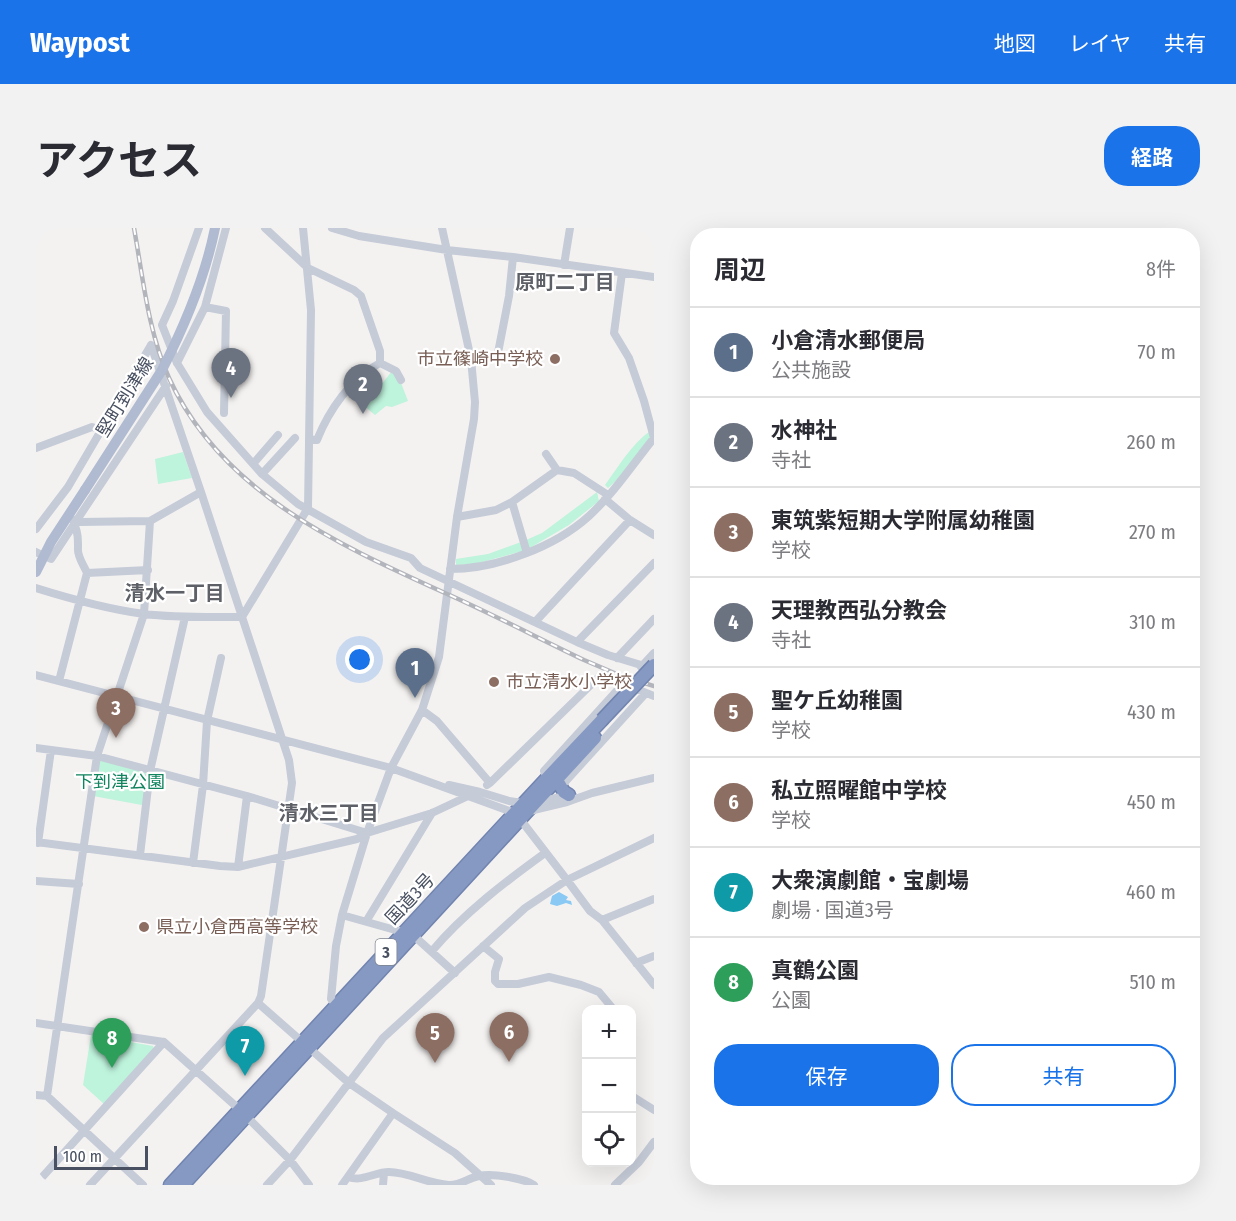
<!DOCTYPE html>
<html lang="ja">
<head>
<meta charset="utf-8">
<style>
  body { margin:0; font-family:"Fira Sans Condensed","Noto Sans JP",sans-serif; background:#f2f2f3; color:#2b2b33 }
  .controls { position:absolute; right:18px; bottom:18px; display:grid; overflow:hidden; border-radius:12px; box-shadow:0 6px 24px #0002 }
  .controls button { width:54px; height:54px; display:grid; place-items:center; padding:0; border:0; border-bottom:2px solid #e1e1e2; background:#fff; color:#2b2b33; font:30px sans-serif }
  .scale { position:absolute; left:18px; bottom:15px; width:94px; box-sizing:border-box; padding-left:6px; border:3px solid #485061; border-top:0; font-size:16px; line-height:21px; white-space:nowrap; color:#485061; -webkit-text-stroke:4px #fff; paint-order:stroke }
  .you { position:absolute; left:324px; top:432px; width:21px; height:21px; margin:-15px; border:4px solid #fff; border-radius:50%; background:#1a73e8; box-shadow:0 0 0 9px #1a73e833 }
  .badge { display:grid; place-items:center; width:39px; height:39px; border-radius:50%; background:#1a73e8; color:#fff; font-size:20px; font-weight:700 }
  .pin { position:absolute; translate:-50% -50px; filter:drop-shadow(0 2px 3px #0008) }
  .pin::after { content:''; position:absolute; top:32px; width:21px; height:18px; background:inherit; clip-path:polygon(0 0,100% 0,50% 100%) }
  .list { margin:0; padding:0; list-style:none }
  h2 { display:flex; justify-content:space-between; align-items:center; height:78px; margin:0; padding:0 24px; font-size:26px }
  h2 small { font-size:20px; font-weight:400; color:#7c7c81 }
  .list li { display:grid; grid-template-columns:39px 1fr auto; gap:18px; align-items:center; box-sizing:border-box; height:90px; padding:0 24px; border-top:2px solid #e1e1e2 }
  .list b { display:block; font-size:22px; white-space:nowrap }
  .list p { margin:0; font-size:20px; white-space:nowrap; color:#7c7c81 }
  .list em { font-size:20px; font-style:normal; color:#7c7c81 }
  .actions { display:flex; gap:12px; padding:18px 24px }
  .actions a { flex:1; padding:14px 0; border:2px solid #1a73e8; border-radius:24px; text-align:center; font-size:21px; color:#1a73e8 }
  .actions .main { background:#1a73e8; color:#fff }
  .icon { flex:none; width:33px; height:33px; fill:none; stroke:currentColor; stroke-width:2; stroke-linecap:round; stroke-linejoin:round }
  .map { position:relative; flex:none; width:618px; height:957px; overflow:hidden; border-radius:24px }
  header { display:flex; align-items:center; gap:36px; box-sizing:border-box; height:84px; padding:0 30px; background:#1a73e8; color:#fff }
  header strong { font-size:28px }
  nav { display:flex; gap:33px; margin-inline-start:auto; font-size:21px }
  .intro { display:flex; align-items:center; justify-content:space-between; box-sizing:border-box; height:144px; padding:0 36px }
  h1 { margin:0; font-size:42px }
  .button { padding:15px 27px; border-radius:24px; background:#1a73e8; color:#fff; font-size:21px; font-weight:700 }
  main { display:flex; gap:36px; padding:0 36px }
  aside { flex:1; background:#fff; border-radius:24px; box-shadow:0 6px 24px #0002 }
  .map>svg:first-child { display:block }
  .green { fill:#bef3dc }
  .water { fill:#89c9f3 }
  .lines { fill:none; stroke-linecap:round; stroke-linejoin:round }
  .highway-casing { stroke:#7184af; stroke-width:15 }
  .minor { stroke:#c5cbd7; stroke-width:8 }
  .major { stroke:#b0bbd2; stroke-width:10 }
  .highway { stroke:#8699c3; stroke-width:12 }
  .rail-casing { stroke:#b3b5bc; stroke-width:4.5 }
  .rail { stroke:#fff; stroke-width:2; stroke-dasharray:7; stroke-linecap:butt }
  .highway-bridge-casing { stroke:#7184af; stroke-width:15; stroke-linecap:butt }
  .major-bridge { stroke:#b0bbd2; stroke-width:10 }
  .highway-bridge { stroke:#8699c3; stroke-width:12 }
  .education-dot { fill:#8d6e63; stroke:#fff; stroke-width:2 }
  .labels { text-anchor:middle; stroke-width:4.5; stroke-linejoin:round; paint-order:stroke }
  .shield { fill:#fff; stroke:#7f8490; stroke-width:1.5 }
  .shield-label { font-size:16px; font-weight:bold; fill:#485061 }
  .education-label { font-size:18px; fill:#785e54; stroke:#fff; text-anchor:start }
  .street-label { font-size:18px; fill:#485061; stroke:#fff }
  .park-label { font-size:18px; fill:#11845f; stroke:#fff }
  .neighbourhood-label { font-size:20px; font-weight:bold; fill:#5d6067; stroke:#fff }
</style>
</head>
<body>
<header>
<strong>Waypost</strong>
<nav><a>地図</a><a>レイヤ</a><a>共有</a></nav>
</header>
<div class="intro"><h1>アクセス</h1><a class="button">経路</a></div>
<main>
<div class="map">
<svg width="618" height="957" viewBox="0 0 618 957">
  <rect width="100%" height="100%" fill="#f4f2f1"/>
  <!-- green -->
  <path class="green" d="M 356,143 L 362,147 L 372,173 L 356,179 L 350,178 L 339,187 L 326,176 L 345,157 Z
    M 614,203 L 615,209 L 581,252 L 572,260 L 569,257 C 582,239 595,217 614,203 Z
    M 147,224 L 156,250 L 122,256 L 119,231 Z
    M 561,264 L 563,273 L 533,297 L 492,321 L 490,312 L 506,305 Z
    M 485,314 L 487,323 L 439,336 L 420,337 L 420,331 L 452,326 Z
    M 62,529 L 116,545 L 111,578 L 57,568 Z
    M 55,807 L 117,818 L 118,822 L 68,876 L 47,857 Z"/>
  <!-- water -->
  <path class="water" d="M 523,664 L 532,669 L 530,672 L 535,673 L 536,677 L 530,675 L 521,678 L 514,676 L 516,668 Z"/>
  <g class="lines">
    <!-- highway casing -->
    <g class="highway-casing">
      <path id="highway" d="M 521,552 L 528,564 L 533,567
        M 134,957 L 511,550 L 566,492
        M 147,957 L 559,510"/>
    </g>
    <!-- minor -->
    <path class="minor" d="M 163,0 L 137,73 L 126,97 L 141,135 L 171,184 L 226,246 L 262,276 L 330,314 L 375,330 L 384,340 L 541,414 L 572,427 L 618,441
      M 229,0 L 272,40 L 318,62 L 325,68 L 344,123 L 344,135
      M 296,0 L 323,8 L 411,22 L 477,29 L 618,49
      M 406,0 L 435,131 L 439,174 L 438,191 L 421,289 L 403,429 L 386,482 L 355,540 L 331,605 L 396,585 L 430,569
      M 528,37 L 534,0
      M 586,45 L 578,105 L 593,130 L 608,173 L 618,210
      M 169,79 L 190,83 L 188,185
      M 435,131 L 461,130 L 473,68 L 477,29
      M 141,135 L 169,79 L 190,0
      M 344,135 L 360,143 L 365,152
      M 274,211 L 281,212 C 293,182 315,150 344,135
      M 0,220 L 56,199 L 66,202
      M 510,226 L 521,242 L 538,245 L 572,267
      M 217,236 L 242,207
      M 226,246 L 259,210
      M 569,271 L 594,292 L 618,307
      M 476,274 L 491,325
      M 421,289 L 460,282 L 476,274 L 521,242
      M 39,292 L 44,294 L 114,293 L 165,264
      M 0,301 L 32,259 L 115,117
      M 0,324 L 15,331 L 130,158
      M 414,341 C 460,341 519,319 553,288 C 578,265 597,236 618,210
      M 51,345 L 112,342
      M 0,360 C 35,371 72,381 108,386 C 141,390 174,389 206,389 L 272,280 L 275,82 L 267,0
      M 499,394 L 594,292
      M 541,414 L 618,335
      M 581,430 L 618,391
      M 605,439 L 618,425
      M 0,447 L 355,540 L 479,585 L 485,585 L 531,574 L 556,565 L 618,550
      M 23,453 L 51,345 C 48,337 41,329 42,320 C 42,310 42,305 38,295
      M 386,482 L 401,493 L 454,555 L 451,557
      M 0,520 L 61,528 L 211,568 L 331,605
      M 511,550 L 508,543 L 587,456
      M 521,552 L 529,554 L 609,466
      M 454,555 L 565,447 L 618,468
      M 413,557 L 444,564 L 473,573 L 493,576 L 534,567
      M 481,587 L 531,652 L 618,610
      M 0,614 L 184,638 L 202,639 L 321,611 L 331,605
      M 2,615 L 15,522
      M 104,627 L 114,543 L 149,389
      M 157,635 L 167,557 L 171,493 L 185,430
      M 202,639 L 211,568
      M 0,653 L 43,656
      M 306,687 L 377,707 L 419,745
      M 331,692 L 396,585
      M 566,692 L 618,671
      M 447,718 L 463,731 L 459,744 L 459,753 L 462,756 L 482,756 L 513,749 L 545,757 L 563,764 L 578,782
      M 396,723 C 428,685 469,654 509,625
      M 600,735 L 618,728
      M 222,775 L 313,855 L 357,885 L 419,925 L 455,957
      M 300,777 L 295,771 L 300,718 L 306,687 L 331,605
      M 0,795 L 128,814 L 203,881 L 254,932 L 273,957
      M 0,867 L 11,868 L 107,957
      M 11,868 L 61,528 L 108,386 L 114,293
      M 596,868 L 618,882
      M 312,949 C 328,954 338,944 353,944 C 373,944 392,956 413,957 C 427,957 431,950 443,948 C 456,945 487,950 498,957
      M 0,956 L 128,814
      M 54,957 L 222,775 L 225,768 L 256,555 L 253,532 L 165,264 L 115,117
      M 231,957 L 254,932 L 347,810 L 489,680 L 531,652 L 554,683 L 566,692 L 618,757
      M 306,957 L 357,885
      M 347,957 L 348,945
      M 579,957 L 603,934 L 618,914"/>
    <!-- major -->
    <path class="major" d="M 0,344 L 15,314 L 49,262"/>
    <!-- highway -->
    <use href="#highway" class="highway"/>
    <!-- rail casing -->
    <g class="rail-casing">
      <path id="rail" d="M 98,0 C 107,50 112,103 133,150 C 185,264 301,316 409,365 C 456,386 502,410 548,432 L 583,447 L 618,458"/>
    </g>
    <!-- rail -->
    <use href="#rail" class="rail"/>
    <!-- highway-bridge casing -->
    <g class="highway-bridge-casing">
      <path id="highway-bridge" d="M 566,492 L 618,437"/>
    </g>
    <!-- major-bridge -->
    <path class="major-bridge" d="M 49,262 L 126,142 C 149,97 169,50 179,0"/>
    <!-- highway-bridge -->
    <use href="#highway-bridge" class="highway-bridge"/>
  </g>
  <!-- markers -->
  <g class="education-dot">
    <circle cx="519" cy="131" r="6"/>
    <circle cx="458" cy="454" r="6"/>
    <circle cx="108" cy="699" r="6"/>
  </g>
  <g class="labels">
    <!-- shield labels -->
    <rect class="shield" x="339.5" y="711" width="21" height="26" rx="4.5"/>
    <g class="shield-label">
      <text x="350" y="730">3</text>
    </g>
    <!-- education labels -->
    <g class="education-label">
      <text x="507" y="137" text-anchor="end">市立篠崎中学校</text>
      <text x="470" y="460">市立清水小学校</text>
      <text x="120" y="705">県立小倉西高等学校</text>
    </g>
    <!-- street labels -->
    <g class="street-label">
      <text transform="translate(89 169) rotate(-58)" y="6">堅町到津線</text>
      <text transform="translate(374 671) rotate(-47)" y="6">国道3号</text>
    </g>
    <!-- park labels -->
    <g class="park-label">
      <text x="84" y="560">下到津公園</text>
    </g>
    <!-- neighbourhood labels -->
    <g class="neighbourhood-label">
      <text x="529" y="61">原町二丁目</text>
      <text x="139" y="372">清水一丁目</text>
      <text x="293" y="592">清水三丁目</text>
    </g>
  </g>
</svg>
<div class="controls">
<button>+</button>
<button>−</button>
<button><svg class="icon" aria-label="locate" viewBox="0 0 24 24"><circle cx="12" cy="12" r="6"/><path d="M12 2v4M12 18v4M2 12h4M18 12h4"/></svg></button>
</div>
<div class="scale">100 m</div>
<div class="you"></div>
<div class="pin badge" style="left:379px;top:470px;background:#5c6f8a">1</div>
<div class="pin badge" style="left:327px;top:186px;background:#6b7280">2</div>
<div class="pin badge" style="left:80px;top:510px;background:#8d6e63">3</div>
<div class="pin badge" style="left:195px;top:170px;background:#6b7280">4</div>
<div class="pin badge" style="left:399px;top:835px;background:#8d6e63">5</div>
<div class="pin badge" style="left:473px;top:834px;background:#8d6e63">6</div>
<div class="pin badge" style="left:209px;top:848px;background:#0f9aa8">7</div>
<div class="pin badge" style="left:76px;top:840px;background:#2e9e5b">8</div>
</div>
<aside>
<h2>周辺<small>8件</small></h2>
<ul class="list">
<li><span class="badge" style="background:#5c6f8a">1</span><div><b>小倉清水郵便局</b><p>公共施設</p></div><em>70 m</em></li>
<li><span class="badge" style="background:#6b7280">2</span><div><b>水神社</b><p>寺社</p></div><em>260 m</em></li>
<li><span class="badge" style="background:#8d6e63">3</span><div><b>東筑紫短期大学附属幼稚園</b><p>学校</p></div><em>270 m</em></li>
<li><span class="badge" style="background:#6b7280">4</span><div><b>天理教西弘分教会</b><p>寺社</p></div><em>310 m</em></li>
<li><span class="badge" style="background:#8d6e63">5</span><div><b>聖ケ丘幼稚園</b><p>学校</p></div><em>430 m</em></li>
<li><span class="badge" style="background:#8d6e63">6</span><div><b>私立照曜館中学校</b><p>学校</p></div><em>450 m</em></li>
<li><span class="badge" style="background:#0f9aa8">7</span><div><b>大衆演劇館・宝劇場</b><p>劇場 · 国道3号</p></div><em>460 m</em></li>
<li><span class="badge" style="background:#2e9e5b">8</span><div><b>真鶴公園</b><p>公園</p></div><em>510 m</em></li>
</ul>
<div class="actions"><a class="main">保存</a><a>共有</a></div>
</aside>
</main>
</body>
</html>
